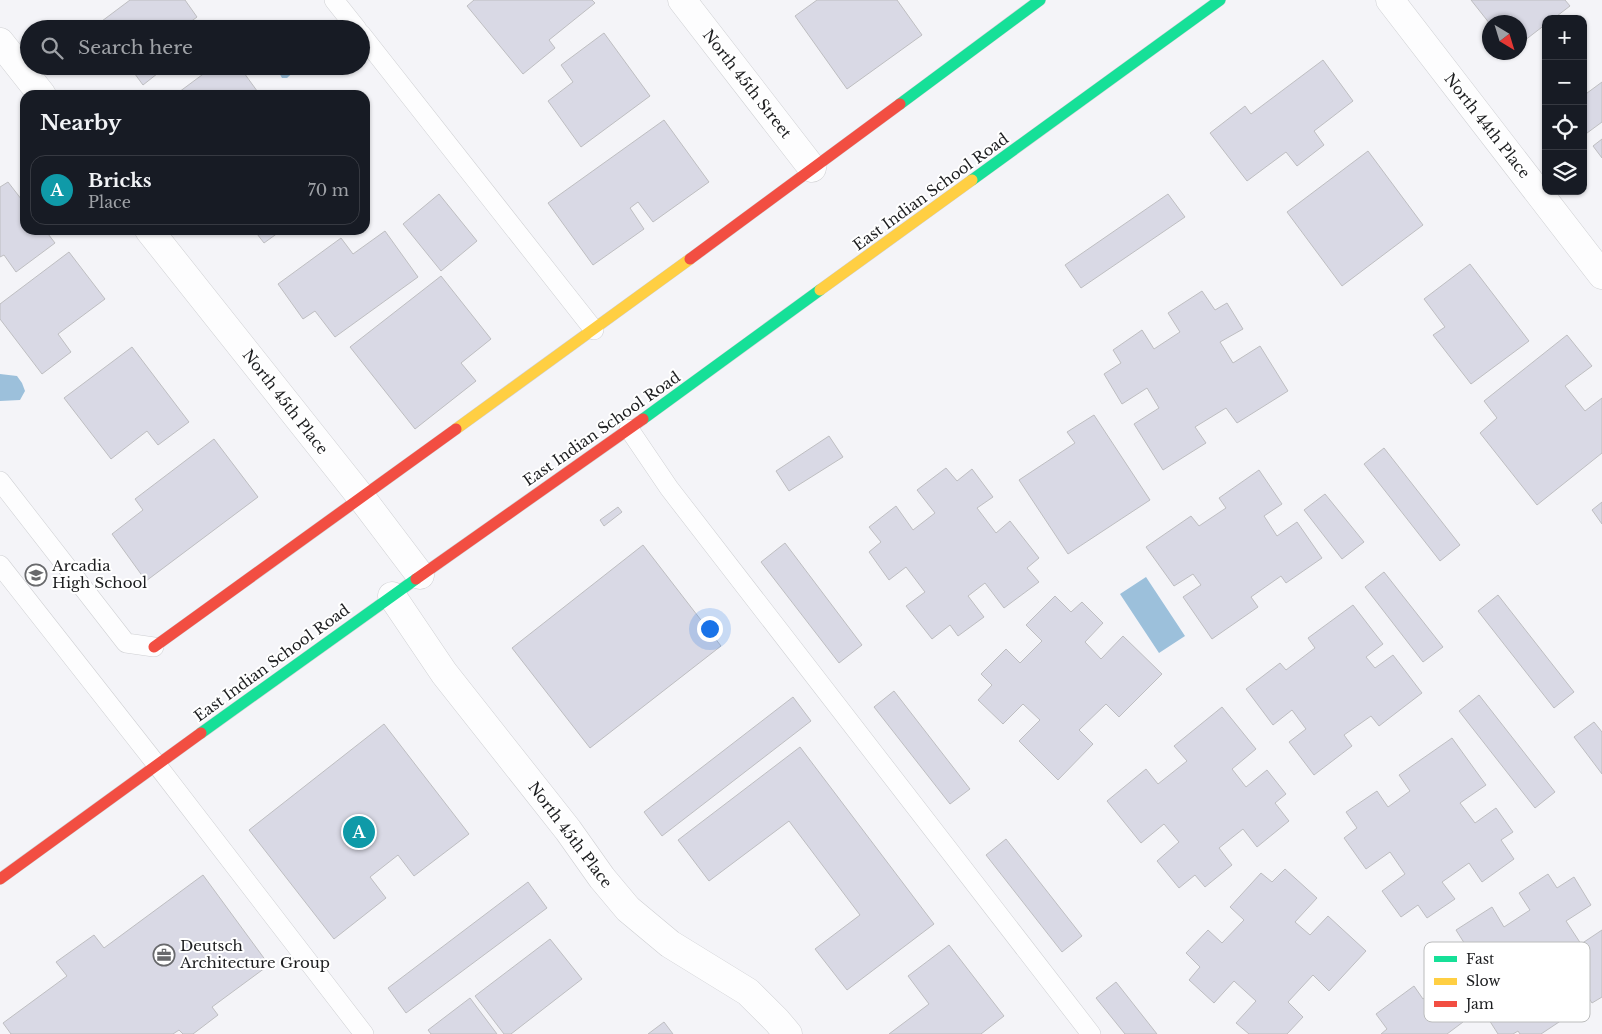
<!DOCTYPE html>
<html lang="en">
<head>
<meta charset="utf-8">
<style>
  body { margin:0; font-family:"Libre Baskerville",serif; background:#20242c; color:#f1f3f6 }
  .controls { position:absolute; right:15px; top:15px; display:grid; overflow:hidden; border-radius:10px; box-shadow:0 1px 4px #0004 }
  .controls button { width:45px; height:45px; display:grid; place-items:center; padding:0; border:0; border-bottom:1px solid #363941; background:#171b24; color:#f1f3f6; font:25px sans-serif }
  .compass { position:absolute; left:1482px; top:15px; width:45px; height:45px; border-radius:50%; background:#171b24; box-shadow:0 1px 4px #0004; rotate:142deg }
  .you { position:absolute; left:709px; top:628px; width:18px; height:18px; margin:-12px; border:4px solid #fff; border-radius:50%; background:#1a73e8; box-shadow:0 0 0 8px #1a73e833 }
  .badge { display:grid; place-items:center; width:32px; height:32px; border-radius:50%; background:#2563eb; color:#fff; font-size:16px; font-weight:700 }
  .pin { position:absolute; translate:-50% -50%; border:2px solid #fff; box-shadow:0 1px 5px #0006 }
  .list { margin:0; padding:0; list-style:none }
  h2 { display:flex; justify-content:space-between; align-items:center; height:65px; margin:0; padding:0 20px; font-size:21px }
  h2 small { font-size:16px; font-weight:400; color:#9ea1a6 }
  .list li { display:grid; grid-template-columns:32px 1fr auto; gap:15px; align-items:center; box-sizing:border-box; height:70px; margin:0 10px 10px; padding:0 10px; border:1px solid #363941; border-radius:15px }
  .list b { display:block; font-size:19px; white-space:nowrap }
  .list p { margin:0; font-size:16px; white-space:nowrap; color:#9ea1a6 }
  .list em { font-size:16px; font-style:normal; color:#9ea1a6 }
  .icon { flex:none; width:28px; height:28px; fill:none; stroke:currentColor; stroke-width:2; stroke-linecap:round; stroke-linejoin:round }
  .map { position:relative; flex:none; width:1602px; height:1034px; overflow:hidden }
  .search { position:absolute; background:#171b24; box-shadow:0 1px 4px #0004; left:20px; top:20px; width:350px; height:55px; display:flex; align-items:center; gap:12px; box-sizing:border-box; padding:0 18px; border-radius:28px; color:#9ea1a6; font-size:19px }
  .panel { position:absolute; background:#171b24; box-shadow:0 1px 4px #0004; left:20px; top:90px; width:350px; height:145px; border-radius:15px }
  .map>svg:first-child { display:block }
  .water { fill:#9cc0db }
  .building { fill:#d9d9e5; stroke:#bebec1 }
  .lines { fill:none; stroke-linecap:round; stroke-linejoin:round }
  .lane-casing { stroke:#cfd0d3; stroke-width:20 }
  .street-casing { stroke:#cfd0d3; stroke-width:29 }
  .fast-casing { stroke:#cfd0d3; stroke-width:12 }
  .slow-casing { stroke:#cfd0d3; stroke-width:12 }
  .jam-casing { stroke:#cfd0d3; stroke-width:12 }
  .lane { stroke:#fdfdfe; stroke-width:19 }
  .street { stroke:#fdfdfe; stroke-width:28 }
  .fast { stroke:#16e098; stroke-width:11 }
  .slow { stroke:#ffcf43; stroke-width:11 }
  .jam { stroke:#f24e42; stroke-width:11 }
  .labels { text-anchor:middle; stroke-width:4; stroke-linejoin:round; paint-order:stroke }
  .street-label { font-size:15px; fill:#1d1e20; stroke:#fff }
  .poi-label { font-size:15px; fill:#1d1e20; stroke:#fff; text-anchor:start }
  .key { fill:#fff; stroke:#bbbcbc; stroke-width:1 }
  .key-label { font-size:14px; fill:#1d1e20 }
</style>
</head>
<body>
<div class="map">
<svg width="1602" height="1034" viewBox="0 0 1602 1034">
  <rect width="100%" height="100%" fill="#f4f4f8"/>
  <!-- water -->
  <path class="water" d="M 275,66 L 300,66 L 287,78 L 282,78 Z
    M 0,374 L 17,376 L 22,383 L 25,391 L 20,400 L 0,401 Z
    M 1146,577 L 1185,636 L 1159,653 L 1120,594 Z"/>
  <!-- building -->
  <path class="building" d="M 130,0 L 185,0 L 197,17 L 181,29 L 101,29 L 98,24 Z
    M 474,0 L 592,0 L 595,3 L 549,40 L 555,48 L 523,74 L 467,6 Z
    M 817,0 L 897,0 L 922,35 L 847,89 L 795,16 Z
    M 1471,0 L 1565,0 L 1570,6 L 1553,19 L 1546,19 L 1546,24 L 1520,44 L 1520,22 L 1490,22 L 1490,24 Z
    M 604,33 L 650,96 L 581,147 L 548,101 L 573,82 L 561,65 Z
    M 1323,60 L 1353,101 L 1314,131 L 1324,145 L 1297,166 L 1286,152 L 1247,181 L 1210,133 L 1245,106 L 1251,114 Z
    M 129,66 L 167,66 L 143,85 Z
    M 214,66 L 239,66 L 260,95 L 175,95 Z
    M 1602,82 L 1602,122 L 1583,136 L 1583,96 Z
    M 664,120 L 709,182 L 653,222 L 638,202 L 630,208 L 644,229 L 593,265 L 548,203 Z
    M 1602,139 L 1602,158 L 1593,146 Z
    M 1368,151 L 1423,225 L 1342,286 L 1287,212 Z
    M 8,182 L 25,204 L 25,230 L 45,230 L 55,243 L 16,272 L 4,255 L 0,257 L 0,187 Z
    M 439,194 L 477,241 L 441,271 L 403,224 Z
    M 1168,194 L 1185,217 L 1081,288 L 1065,265 Z
    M 254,230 L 282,230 L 264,243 Z
    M 385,231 L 418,277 L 335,337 L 315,311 L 303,319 L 278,284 L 341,238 L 353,254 Z
    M 69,252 L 105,299 L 58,334 L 71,352 L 42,374 L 0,319 L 0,304 Z
    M 1470,264 L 1529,341 L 1471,384 L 1433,335 L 1445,327 L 1424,299 Z
    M 441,276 L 491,339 L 461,363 L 476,381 L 415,429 L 350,347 Z
    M 1202,291 L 1215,310 L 1227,303 L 1243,329 L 1220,342 L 1233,363 L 1260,346 L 1288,391 L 1237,423 L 1226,408 L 1195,427 L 1206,443 L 1163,470 L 1134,424 L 1159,408 L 1147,388 L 1122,404 L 1104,374 L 1121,363 L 1113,350 L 1142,330 L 1154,349 L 1180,332 L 1168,313 Z
    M 1567,335 L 1592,366 L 1565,386 L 1585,411 L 1602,398 L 1602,453 L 1537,505 L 1480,433 L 1497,418 L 1484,401 Z
    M 132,347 L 189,422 L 158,445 L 147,431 L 111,459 L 64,398 Z
    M 1094,415 L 1150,500 L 1068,554 L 1019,480 L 1075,443 L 1067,432 Z
    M 829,436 L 843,457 L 789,491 L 776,471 Z
    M 214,439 L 258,497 L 146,581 L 112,534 L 143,510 L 135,499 Z
    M 1384,448 L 1460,545 L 1440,561 L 1364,464 Z
    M 946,468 L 957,481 L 972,469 L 993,497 L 977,508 L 996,533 L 1010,521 L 1039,558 L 1027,568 L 1039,582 L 1004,608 L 985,583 L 968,596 L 984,617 L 958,636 L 950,625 L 932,639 L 906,606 L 925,592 L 906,567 L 889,580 L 869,552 L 881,542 L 869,527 L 896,506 L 913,530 L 935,513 L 917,490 Z
    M 1259,470 L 1282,504 L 1264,516 L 1277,536 L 1297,522 L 1322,558 L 1286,583 L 1281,576 L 1251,597 L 1258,607 L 1212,639 L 1183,597 L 1201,585 L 1193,574 L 1174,586 L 1146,547 L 1191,516 L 1199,526 L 1226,508 L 1219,498 Z
    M 1325,494 L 1364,542 L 1342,559 L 1304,510 Z
    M 1602,502 L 1602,524 L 1592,510 Z
    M 618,507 L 622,512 L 604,526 L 600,520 Z
    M 785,543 L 862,645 L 839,663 L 761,562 Z
    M 643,545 L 721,646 L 590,748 L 512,648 Z
    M 1384,572 L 1443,647 L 1423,662 L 1365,587 Z
    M 1498,595 L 1574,692 L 1554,708 L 1478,611 Z
    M 1055,596 L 1071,612 L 1082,602 L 1103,623 L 1085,642 L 1101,659 L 1123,636 L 1162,674 L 1119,717 L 1106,704 L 1079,730 L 1093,744 L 1058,780 L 1019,741 L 1040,720 L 1023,704 L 1003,724 L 978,700 L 992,685 L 981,674 L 1006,649 L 1020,663 L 1042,641 L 1026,625 Z
    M 1353,605 L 1383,644 L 1366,657 L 1375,668 L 1393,655 L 1422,693 L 1379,726 L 1371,716 L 1344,735 L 1352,746 L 1314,775 L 1289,742 L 1306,729 L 1292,710 L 1273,725 L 1246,689 L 1280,663 L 1286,670 L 1315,648 L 1308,638 Z
    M 894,691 L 970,789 L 950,804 L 874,707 Z
    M 1479,695 L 1555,792 L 1535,808 L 1459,711 Z
    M 793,697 L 811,721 L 662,836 L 644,812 Z
    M 1222,707 L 1256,749 L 1232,769 L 1246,787 L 1267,770 L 1286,794 L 1275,803 L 1289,821 L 1257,847 L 1243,829 L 1219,848 L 1232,865 L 1205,887 L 1195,875 L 1179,888 L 1157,861 L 1179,842 L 1164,824 L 1141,843 L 1107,801 L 1146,769 L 1158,784 L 1187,761 L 1174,746 Z
    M 1594,722 L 1602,732 L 1602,774 L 1574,737 Z
    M 384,724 L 469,834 L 414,876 L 398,855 L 370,877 L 386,898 L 334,939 L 249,830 Z
    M 1452,738 L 1486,785 L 1460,803 L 1475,823 L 1496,808 L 1513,832 L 1501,840 L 1514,859 L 1482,882 L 1469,863 L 1442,882 L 1455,899 L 1427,918 L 1418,905 L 1401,917 L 1382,891 L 1405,874 L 1390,852 L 1366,869 L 1344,838 L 1357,828 L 1346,812 L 1377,791 L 1388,807 L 1410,791 L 1399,775 Z
    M 800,747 L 934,924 L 847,990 L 815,949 L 860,915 L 789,821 L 709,881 L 678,840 Z
    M 1006,839 L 1082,936 L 1062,952 L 986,855 Z
    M 1285,869 L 1317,898 L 1295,922 L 1310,935 L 1328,916 L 1366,951 L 1329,991 L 1313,975 L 1288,1002 L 1303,1017 L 1287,1034 L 1249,1034 L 1236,1023 L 1256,1001 L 1234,981 L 1214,1003 L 1189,980 L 1200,967 L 1186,953 L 1208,930 L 1222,943 L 1244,920 L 1230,907 L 1261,873 L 1272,882 Z
    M 1548,874 L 1557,888 L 1574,877 L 1591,905 L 1566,921 L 1581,944 L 1602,930 L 1602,997 L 1592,1003 L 1581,986 L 1556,1002 L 1565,1018 L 1541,1034 L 1520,1034 L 1518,1031 L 1513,1034 L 1498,1034 L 1479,1004 L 1507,988 L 1495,970 L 1473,984 L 1456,957 L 1468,949 L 1456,930 L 1492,907 L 1504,927 L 1530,910 L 1519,893 Z
    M 203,875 L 269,965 L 212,1007 L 218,1015 L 193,1034 L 183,1034 L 179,1030 L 173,1034 L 11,1034 L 3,1023 L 67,976 L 56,962 L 94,935 L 104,948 Z
    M 528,882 L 547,908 L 406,1013 L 388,988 Z
    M 550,939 L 582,979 L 511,1034 L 504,1034 L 475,996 Z
    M 949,945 L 1004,1016 L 981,1034 L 889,1034 L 929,1004 L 908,976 Z
    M 1116,982 L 1157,1034 L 1125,1034 L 1096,998 Z
    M 1414,986 L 1423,999 L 1438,987 L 1463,1022 L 1447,1034 L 1381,1034 L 1387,1029 L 1376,1014 Z
    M 470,998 L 497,1034 L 431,1034 L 428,1030 Z
    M 664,1022 L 673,1034 L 648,1034 Z"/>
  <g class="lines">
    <!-- lane casing -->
    <g class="lane-casing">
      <path id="lane" d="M 334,0 L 357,29
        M 361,34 L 594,330
        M 629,429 L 669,488 L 1091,1034
        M 0,481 L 126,643 L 154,647
        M 0,565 L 157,765 L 364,1034"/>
    </g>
    <!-- street casing -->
    <g class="street-casing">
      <path id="street" d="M 682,0 L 812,168
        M 1390,0 L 1602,275
        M 0,42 L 42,95
        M 149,230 L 361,497 L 420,575
        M 392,596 L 444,673 L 568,830 L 602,878 L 628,909 L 670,944 L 748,992 L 777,1021 L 788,1034"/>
    </g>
    <!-- fast casing -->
    <g class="fast-casing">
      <path id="fast" d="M 900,104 L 1040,0
        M 972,180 L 1220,0
        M 643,419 L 820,290
        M 201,733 L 416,579"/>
    </g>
    <!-- slow casing -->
    <g class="slow-casing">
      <path id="slow" d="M 820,290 L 972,180
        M 456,429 L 690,259"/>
    </g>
    <!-- jam casing -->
    <g class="jam-casing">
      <path id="jam" d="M 690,259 L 900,104
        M 416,579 L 643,419
        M 154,647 L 456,429
        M 0,879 L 201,733"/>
    </g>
    <!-- lane -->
    <use href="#lane" class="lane"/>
    <!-- street -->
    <use href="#street" class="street"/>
    <!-- fast -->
    <use href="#fast" class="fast"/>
    <!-- slow -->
    <use href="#slow" class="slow"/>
    <!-- jam -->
    <use href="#jam" class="jam"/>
  </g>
  <!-- icons -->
  <defs>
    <g id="school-ring" transform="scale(1.125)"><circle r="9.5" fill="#fff" stroke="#68696c" stroke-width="1.5"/><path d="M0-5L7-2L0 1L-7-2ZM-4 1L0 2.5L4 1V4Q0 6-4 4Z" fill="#68696c"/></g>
    <g id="office-ring" transform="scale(1.125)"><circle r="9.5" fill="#fff" stroke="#68696c" stroke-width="1.5"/><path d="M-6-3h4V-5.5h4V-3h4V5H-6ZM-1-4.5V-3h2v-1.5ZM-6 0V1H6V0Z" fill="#68696c"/></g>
  </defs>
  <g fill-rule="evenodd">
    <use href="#school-ring" x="36" y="575"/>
    <use href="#office-ring" x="164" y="955"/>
  </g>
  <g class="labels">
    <!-- street labels -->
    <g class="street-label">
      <text transform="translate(747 84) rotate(52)" y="5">North 45th Street</text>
      <text transform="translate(1487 126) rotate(52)" y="5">North 44th Place</text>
      <text transform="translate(931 192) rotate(-36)" y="5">East Indian School Road</text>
      <text transform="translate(285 402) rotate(52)" y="5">North 45th Place</text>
      <text transform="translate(602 429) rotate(-35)" y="5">East Indian School Road</text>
      <text transform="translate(272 663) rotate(-36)" y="5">East Indian School Road</text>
      <text transform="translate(570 835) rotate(53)" y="5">North 45th Place</text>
    </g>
    <!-- poi labels -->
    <g class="poi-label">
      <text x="52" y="571">Arcadia<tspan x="52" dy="17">High School</tspan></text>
      <text x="180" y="951">Deutsch<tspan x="180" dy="17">Architecture Group</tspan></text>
    </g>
  </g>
  <!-- legend -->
  <rect x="1424" y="942" width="166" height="80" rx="8" class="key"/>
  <rect x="1434" y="956" width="23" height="6" fill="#16e098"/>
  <rect x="1434" y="978" width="23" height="7" fill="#ffcf43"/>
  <rect x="1434" y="1001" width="23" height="6" fill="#f24e42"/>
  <g class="key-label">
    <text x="1466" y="964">Fast</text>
    <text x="1466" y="986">Slow</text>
    <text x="1466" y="1009">Jam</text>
  </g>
</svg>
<div class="controls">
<button>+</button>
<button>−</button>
<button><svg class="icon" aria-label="locate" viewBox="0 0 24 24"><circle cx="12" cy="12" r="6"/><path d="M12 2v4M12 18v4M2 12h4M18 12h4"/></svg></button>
<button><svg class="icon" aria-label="layers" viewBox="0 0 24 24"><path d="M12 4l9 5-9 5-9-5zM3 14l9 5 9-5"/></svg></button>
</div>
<svg class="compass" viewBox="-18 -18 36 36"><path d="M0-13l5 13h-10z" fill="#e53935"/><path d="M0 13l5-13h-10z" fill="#9ea1a6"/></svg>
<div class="you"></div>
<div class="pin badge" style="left:359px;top:832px;background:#0f9aa8">A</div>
<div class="search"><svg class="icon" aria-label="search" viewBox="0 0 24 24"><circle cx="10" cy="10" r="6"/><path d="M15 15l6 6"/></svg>Search here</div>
<section class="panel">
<h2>Nearby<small></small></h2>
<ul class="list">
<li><span class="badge" style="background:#0f9aa8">A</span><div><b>Bricks</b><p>Place</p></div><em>70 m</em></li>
</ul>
</section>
</div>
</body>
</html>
